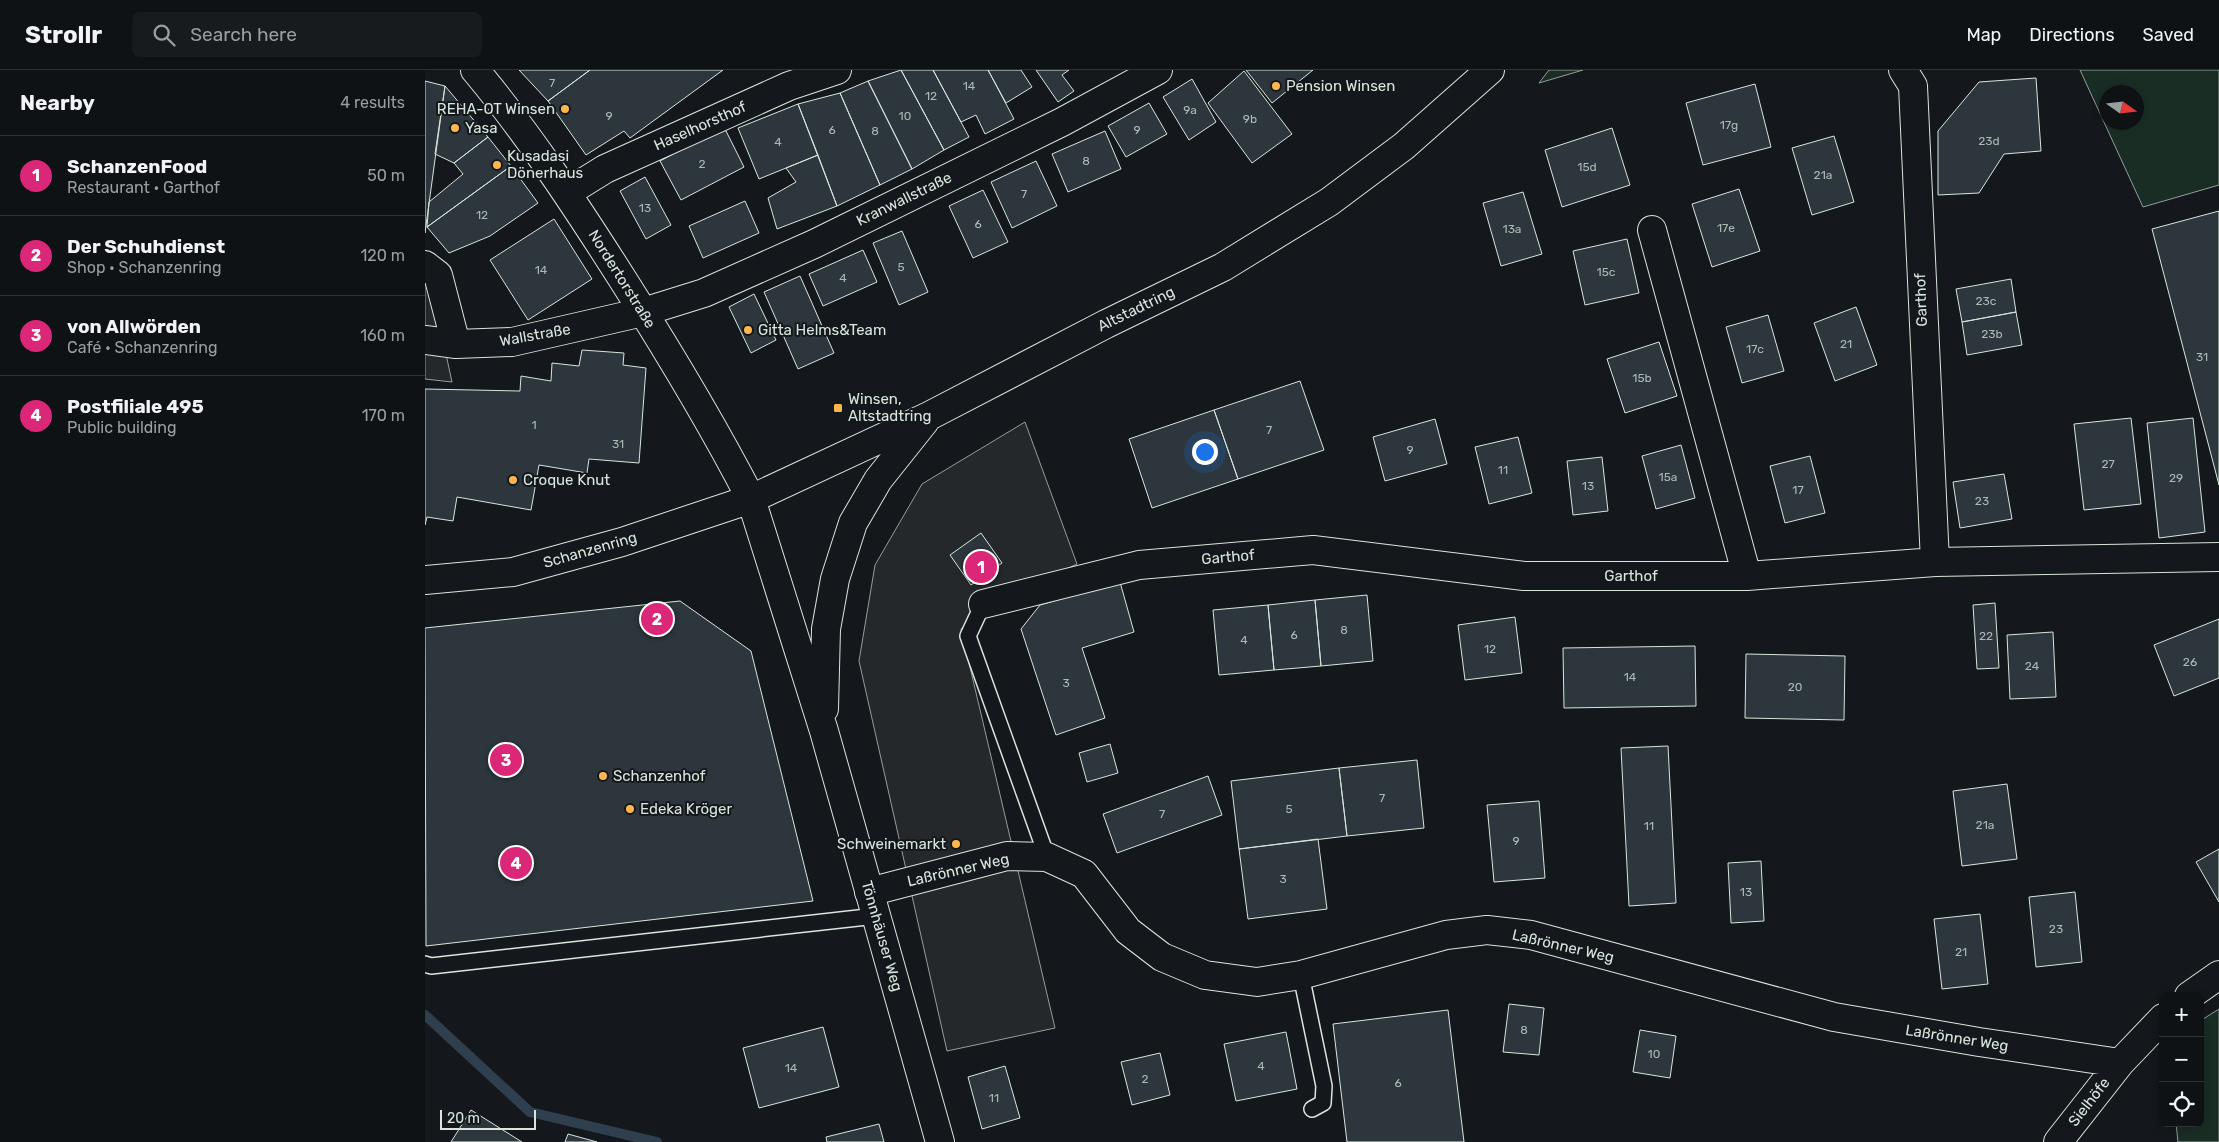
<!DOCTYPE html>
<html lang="en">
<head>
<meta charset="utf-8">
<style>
  body { margin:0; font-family:Rubik,sans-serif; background:#181b1e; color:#f1f3f6 }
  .controls { position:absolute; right:15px; bottom:15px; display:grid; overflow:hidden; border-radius:8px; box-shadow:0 2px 8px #0003 }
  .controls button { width:45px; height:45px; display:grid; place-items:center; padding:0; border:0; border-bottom:1px solid #2f3234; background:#0f1215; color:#f1f3f6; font:25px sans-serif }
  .compass { position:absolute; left:1674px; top:15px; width:45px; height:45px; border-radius:50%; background:#0f1215; box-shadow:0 2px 8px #0003; rotate:104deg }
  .scale { position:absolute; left:15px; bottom:12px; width:96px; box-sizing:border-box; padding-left:5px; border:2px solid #d8e6dc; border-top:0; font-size:14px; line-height:18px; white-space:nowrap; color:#d8e6dc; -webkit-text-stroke:4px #14181c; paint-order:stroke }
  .you { position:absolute; left:779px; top:381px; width:18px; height:18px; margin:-12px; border:4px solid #fff; border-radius:50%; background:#1a73e8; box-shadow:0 0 0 8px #1a73e833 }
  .badge { display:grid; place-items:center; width:32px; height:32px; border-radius:50%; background:#db2777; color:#fff; font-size:16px; font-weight:700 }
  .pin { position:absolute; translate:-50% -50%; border:2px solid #fff; box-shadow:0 1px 5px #0006 }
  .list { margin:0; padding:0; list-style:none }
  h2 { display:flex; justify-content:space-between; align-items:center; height:65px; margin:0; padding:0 20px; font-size:21px }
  h2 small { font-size:16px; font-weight:400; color:#9b9ea0 }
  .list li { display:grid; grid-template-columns:32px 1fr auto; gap:15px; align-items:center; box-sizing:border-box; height:80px; padding:0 20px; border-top:1px solid #2f3234 }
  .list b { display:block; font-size:19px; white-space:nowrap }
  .list p { margin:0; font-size:16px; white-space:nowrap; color:#9b9ea0 }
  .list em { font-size:16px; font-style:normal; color:#9b9ea0 }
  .icon { flex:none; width:28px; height:28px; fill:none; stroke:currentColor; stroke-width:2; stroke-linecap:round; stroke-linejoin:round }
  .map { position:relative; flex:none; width:1794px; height:1072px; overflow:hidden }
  header { display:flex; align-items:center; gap:30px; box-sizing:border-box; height:70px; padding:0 25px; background:#0f1215; border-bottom:1px solid #2f3234 }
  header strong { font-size:24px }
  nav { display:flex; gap:28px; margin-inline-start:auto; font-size:18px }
  .search { width:350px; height:45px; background:#181b1e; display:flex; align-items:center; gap:12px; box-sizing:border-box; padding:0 18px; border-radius:8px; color:#9b9ea0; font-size:19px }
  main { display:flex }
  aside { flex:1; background:#0f1215 }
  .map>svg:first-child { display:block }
  .green { fill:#1a2d24; stroke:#939e99; fill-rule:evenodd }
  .parking { fill:#24282b; stroke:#939e99 }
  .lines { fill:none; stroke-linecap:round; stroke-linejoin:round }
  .stream { stroke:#2f3f4d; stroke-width:10 }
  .building { fill:#2c363c; stroke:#d8e6dc }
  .lane-casing { stroke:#d8e6dc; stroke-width:18 }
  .street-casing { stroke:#d8e6dc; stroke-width:30 }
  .secondary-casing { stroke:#d8e6dc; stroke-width:30 }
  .lane { stroke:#14181c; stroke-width:15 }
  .street { stroke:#14181c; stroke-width:28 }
  .secondary { stroke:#14181c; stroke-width:28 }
  .poi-dot { fill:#ffb74d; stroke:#14181c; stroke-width:2 }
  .labels { text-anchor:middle; stroke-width:4; stroke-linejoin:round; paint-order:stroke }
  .number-label { font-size:12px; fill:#adbab4 }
  .poi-label { font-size:15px; fill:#d8e6dc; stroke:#14181c; text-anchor:start }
  .street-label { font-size:15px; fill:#d8e6dc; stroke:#14181c }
</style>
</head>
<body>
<header>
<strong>Strollr</strong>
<div class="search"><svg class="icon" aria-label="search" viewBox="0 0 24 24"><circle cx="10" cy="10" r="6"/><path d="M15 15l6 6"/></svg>Search here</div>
<nav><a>Map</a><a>Directions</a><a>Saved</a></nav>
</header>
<main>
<aside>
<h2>Nearby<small>4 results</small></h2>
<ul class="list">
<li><span class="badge">1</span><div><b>SchanzenFood</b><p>Restaurant · Garthof</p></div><em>50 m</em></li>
<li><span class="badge">2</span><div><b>Der Schuhdienst</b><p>Shop · Schanzenring</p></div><em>120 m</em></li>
<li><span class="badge">3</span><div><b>von Allwörden</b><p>Café · Schanzenring</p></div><em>160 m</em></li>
<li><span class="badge">4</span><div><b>Postfiliale 495</b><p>Public building</p></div><em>170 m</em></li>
</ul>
</aside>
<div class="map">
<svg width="1794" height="1072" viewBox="0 0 1794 1072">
  <rect width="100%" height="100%" fill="#14181c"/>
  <!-- green -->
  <path class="green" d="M 1124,0 L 1158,0 L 1114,13 Z
    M 1655,0 L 1794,0 L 1794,115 L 1718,137 ZM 1712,22 L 1712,52 L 1682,52 L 1682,22 Z
    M 1794,939 L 1794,1072 L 1753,1072 L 1751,1053 L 1775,1053 L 1775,951 Z"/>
  <!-- parking -->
  <path class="parking" d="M 0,206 L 4,206 L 27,312 L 0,309 Z
    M 600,352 L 652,494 L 575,530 L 536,559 L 630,958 L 522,981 L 434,591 L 450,495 L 497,414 Z"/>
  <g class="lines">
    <!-- stream -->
    <path class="stream" d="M 0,945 L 105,1042 L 232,1072"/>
  </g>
  <!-- building -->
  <path class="building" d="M 94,0 L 165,0 L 123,31 Z
    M 165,0 L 298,0 L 205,68 L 199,61 L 161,85 L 123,31 Z
    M 476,0 L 519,80 L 487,99 L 443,11 Z
    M 476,0 L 508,0 L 544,67 L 519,80 Z
    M 508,0 L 563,0 L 589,49 L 560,64 L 551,45 L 536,52 Z
    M 563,0 L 596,0 L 607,17 L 581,33 Z
    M 611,0 L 644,0 L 637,5 L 649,21 L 633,32 Z
    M 821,0 L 888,0 L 847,33 Z
    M 819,1 L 867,64 L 827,93 L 783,33 Z
    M 1611,8 L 1616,81 L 1579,84 L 1554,123 L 1513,125 L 1513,61 L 1554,12 Z
    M 767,9 L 791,52 L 764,70 L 738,27 Z
    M 0,11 L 20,16 L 0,163 Z
    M 443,11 L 487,99 L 455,115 L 415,23 Z
    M 1330,14 L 1346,77 L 1278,95 L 1261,33 Z
    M 20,16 L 63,67 L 29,93 L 10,84 Z
    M 415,23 L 455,115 L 412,136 L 373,34 Z
    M 724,33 L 742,64 L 701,87 L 683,56 Z
    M 373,34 L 393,85 L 334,109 L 313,58 Z
    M 299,57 L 319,97 L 256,130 L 235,91 Z
    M 1187,58 L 1205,115 L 1137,137 L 1120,80 Z
    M 680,61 L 696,99 L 643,122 L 627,84 Z
    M 1409,66 L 1429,132 L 1387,145 L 1367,78 Z
    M 63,67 L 86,96 L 2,157 L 4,132 L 38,104 L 29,93 Z
    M 393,85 L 412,136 L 352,159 L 343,128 L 371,112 L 361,98 Z
    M 611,91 L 632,136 L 587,158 L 566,112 Z
    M 86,96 L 113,133 L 65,166 L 24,183 L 2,157 Z
    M 220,107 L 246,155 L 221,169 L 195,121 Z
    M 1314,119 L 1335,181 L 1287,197 L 1267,134 Z
    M 558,120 L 583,172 L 548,188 L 524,136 Z
    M 1098,122 L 1117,184 L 1076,196 L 1058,133 Z
    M 320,131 L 334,163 L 278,188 L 264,156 Z
    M 1794,141 L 1794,415 L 1727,159 Z
    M 129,149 L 167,209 L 103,250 L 65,190 Z
    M 477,161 L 503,222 L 474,235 L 448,173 Z
    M 1202,169 L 1214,223 L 1160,235 L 1148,181 Z
    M 438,180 L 452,212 L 398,236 L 384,204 Z
    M 375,206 L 409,283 L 373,299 L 339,222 Z
    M 1586,209 L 1591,242 L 1537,252 L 1531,219 Z
    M 329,224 L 351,270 L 326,283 L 304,237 Z
    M 1431,237 L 1452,295 L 1410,311 L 1389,253 Z
    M 1591,242 L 1597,275 L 1542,285 L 1537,252 Z
    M 1343,245 L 1359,301 L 1317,313 L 1301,257 Z
    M 1234,272 L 1252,326 L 1200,343 L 1182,289 Z
    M 157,280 L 199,283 L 198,295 L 221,298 L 214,393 L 164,389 L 162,403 L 114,395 L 106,440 L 32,427 L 28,451 L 2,447 L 0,455 L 0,319 L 95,321 L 96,306 L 126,311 L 127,293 L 154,296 Z
    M 875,311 L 899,380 L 813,409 L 789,340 Z
    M 789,340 L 813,409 L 727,438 L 704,369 Z
    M 1706,348 L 1716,434 L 1659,440 L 1649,354 Z
    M 1768,348 L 1780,462 L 1734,468 L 1722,353 Z
    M 1010,349 L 1022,394 L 960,411 L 948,367 Z
    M 1093,367 L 1107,423 L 1064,434 L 1050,377 Z
    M 1256,375 L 1270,428 L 1231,439 L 1217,386 Z
    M 1385,386 L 1400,443 L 1360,453 L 1345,396 Z
    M 1177,387 L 1183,441 L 1148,445 L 1142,391 Z
    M 1579,404 L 1587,449 L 1535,458 L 1528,412 Z
    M 556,463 L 577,493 L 546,515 L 525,485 Z
    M 695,512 L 709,562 L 657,578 L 680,648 L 631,665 L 596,559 L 615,535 Z
    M 942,525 L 948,591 L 896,596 L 890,530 Z
    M 890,530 L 896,596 L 849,600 L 843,535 Z
    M 255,531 L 326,581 L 388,831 L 1,876 L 0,558 Z
    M 1570,533 L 1574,598 L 1552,599 L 1548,535 Z
    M 843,535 L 849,600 L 794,605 L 788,540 Z
    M 1090,547 L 1097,603 L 1040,610 L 1033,555 Z
    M 1794,549 L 1794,608 L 1749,626 L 1729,575 Z
    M 1628,562 L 1631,627 L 1585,629 L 1582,565 Z
    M 1270,576 L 1271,636 L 1139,638 L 1138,578 Z
    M 1321,584 L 1420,586 L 1419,650 L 1320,648 Z
    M 685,674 L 693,703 L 662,712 L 654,683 Z
    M 1243,676 L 1251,833 L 1204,836 L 1196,678 Z
    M 992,690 L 999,758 L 922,766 L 914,698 Z
    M 914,698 L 922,766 L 814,779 L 806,711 Z
    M 783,706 L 797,745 L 692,783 L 678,744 Z
    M 1582,714 L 1592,789 L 1537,796 L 1528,721 Z
    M 1114,731 L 1120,808 L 1069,812 L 1062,735 Z
    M 893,769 L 902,839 L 823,849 L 814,779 Z
    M 1794,779 L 1794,832 L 1771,792 Z
    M 1336,791 L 1339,851 L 1306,853 L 1303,793 Z
    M 1650,822 L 1657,892 L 1611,897 L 1604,827 Z
    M 1555,844 L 1563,914 L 1517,919 L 1509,849 Z
    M 1084,934 L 1119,938 L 1114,985 L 1078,982 Z
    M 1023,940 L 1039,1072 L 922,1072 L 908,954 Z
    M 398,957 L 414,1017 L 334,1038 L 318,978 Z
    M 1215,960 L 1251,966 L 1245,1008 L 1208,1002 Z
    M 861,962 L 872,1019 L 811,1031 L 799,974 Z
    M 735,983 L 745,1025 L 707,1035 L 696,992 Z
    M 580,996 L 595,1048 L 557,1059 L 543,1007 Z
    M 46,1040 L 97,1072 L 26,1072 Z
    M 454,1054 L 459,1072 L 402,1072 L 401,1067 Z
    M 143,1064 L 172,1072 L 140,1072 Z"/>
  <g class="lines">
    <!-- lane casing -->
    <g class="lane-casing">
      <path id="lane" d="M 558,534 L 543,566 L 622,787
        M 0,894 L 6,896 L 451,846
        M 876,905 L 899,1016 L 898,1033 L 887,1039"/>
    </g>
    <!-- street casing -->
    <g class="street-casing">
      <path id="street" d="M 50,0 C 106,67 153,139 200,213 C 245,284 288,355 326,429
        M 1478,0 L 1488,16 L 1510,492
        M 143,122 L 180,99 L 364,16 L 412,0
        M 1227,160 L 1322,506
        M 0,195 L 13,205 L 31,274
        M 0,270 L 31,274 L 87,272 L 218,242 L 279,223 L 389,174 L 637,52 L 733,0
        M 558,534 L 714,495 L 888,480 L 1099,506 L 1322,506 L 1510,492 L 1794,487
        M 444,822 L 582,786 L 622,787 L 659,804 L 703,861 L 737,887 L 780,905 L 832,912 L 876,905 L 1021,865 L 1062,860 L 1106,865 L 1409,947 L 1554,972 L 1695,993
        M 1764,926 L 1794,905
        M 1633,1072 L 1695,993 L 1738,948"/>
    </g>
    <!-- secondary casing -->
    <g class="secondary-casing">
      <path id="secondary" d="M 326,429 L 399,661 L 515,1072
        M 0,510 L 88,502 L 197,472 L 326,429 L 504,346 L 681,254 L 798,197 L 904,132 L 979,76 L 1065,0
        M 399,639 L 401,559 L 410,509 L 428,453 L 453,410 L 500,351"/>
    </g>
    <!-- lane -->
    <use href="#lane" class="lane"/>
    <!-- street -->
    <use href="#street" class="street"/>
    <!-- secondary -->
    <use href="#secondary" class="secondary"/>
  </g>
  <!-- markers -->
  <g class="poi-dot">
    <circle cx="851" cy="16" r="5"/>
    <circle cx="140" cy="39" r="5"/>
    <circle cx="30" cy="58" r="5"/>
    <circle cx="72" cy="95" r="5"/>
    <circle cx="323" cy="260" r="5"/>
    <rect x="408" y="333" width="10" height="10" rx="2.5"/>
    <circle cx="88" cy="410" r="5"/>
    <circle cx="178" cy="706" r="5"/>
    <circle cx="205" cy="739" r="5"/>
    <circle cx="531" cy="774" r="5"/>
  </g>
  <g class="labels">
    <!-- number labels -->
    <g class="number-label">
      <text x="127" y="17">7</text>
      <text x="544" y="20">14</text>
      <text x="506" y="30">12</text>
      <text x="765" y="44">9a</text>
      <text x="184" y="50">9</text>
      <text x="480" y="50">10</text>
      <text x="825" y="53">9b</text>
      <text x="1304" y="59">17g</text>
      <text x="407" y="64">6</text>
      <text x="712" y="64">9</text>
      <text x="450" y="65">8</text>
      <text x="1564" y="75">23d</text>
      <text x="353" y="76">4</text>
      <text x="661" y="95">8</text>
      <text x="277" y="98">2</text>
      <text x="1162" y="101">15d</text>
      <text x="1398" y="109">21a</text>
      <text x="599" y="128">7</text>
      <text x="220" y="142">13</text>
      <text x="57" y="149">12</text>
      <text x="553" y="158">6</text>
      <text x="1301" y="162">17e</text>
      <text x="1087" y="163">13a</text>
      <text x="476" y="201">5</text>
      <text x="116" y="204">14</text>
      <text x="1181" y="206">15c</text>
      <text x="418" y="212">4</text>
      <text x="1561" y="235">23c</text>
      <text x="1567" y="268">23b</text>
      <text x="1421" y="278">21</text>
      <text x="1330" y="283">17c</text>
      <text x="1777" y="291">31</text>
      <text x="1217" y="312">15b</text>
      <text x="109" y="359">1</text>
      <text x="844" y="364">7</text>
      <text x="193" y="378">31</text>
      <text x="985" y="384">9</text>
      <text x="1683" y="398">27</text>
      <text x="1078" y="404">11</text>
      <text x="1243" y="411">15a</text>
      <text x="1751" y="412">29</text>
      <text x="1163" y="420">13</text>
      <text x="1373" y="424">17</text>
      <text x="1557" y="435">23</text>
      <text x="919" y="564">8</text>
      <text x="869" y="569">6</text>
      <text x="1561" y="570">22</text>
      <text x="819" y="574">4</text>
      <text x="1065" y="583">12</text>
      <text x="1765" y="596">26</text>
      <text x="1607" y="600">24</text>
      <text x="1205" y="611">14</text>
      <text x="641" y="617">3</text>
      <text x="1370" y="621">20</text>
      <text x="957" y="732">7</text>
      <text x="864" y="743">5</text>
      <text x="737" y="748">7</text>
      <text x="1560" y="759">21a</text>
      <text x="1224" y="760">11</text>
      <text x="1091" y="775">9</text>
      <text x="858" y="813">3</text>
      <text x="1321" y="826">13</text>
      <text x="1631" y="863">23</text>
      <text x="1536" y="886">21</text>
      <text x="1099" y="964">8</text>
      <text x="1229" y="988">10</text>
      <text x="836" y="1000">4</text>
      <text x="366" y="1002">14</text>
      <text x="720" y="1013">2</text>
      <text x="973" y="1017">6</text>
      <text x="569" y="1032">11</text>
    </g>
    <!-- poi labels -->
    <g class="poi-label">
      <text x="861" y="21">Pension Winsen</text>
      <text x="130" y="44" text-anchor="end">REHA-OT Winsen</text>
      <text x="40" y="63">Yasa</text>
      <text x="82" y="91">Kusadasi<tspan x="82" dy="17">Dönerhaus</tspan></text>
      <text x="333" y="265">Gitta Helms&amp;Team</text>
      <text x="423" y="334">Winsen,<tspan x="423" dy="17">Altstadtring</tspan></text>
      <text x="98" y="415">Croque Knut</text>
      <text x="188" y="711">Schanzenhof</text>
      <text x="215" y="744">Edeka Kröger</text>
      <text x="521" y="779" text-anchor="end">Schweinemarkt</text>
    </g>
    <!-- street labels -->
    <g class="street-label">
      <text transform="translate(275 56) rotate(-24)" y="5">Haselhorsthof</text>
      <text transform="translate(479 129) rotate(-26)" y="5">Kranwallstraße</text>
      <text transform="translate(197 209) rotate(58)" y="5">Nordertorstraße</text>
      <text transform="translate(1496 230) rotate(-92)" y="5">Garthof</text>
      <text transform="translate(711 239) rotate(-26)" y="5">Altstadtring</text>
      <text transform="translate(110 265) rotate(-10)" y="5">Wallstraße</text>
      <text transform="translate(165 480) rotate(-16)" y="5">Schanzenring</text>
      <text transform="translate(803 487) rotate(-5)" y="5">Garthof</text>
      <text x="1206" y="511">Garthof</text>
      <text transform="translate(533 800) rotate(-13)" y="5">Laßrönner Weg</text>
      <text transform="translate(457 866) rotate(74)" y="5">Tönnhäuser Weg</text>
      <text transform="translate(1138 876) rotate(13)" y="5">Laßrönner Weg</text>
      <text transform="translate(1532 968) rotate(9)" y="5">Laßrönner Weg</text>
      <text transform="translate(1664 1032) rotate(-52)" y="5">Sielhöfe</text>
    </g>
  </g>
</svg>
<div class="controls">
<button>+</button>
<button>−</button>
<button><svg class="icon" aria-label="locate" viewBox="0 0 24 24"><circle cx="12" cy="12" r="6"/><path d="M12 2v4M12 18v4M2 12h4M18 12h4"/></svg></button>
</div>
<svg class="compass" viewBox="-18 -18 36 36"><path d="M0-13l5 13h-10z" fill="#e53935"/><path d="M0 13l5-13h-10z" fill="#9b9ea0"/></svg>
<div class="scale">20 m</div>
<div class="you"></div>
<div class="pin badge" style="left:556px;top:497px">1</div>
<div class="pin badge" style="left:232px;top:549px">2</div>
<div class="pin badge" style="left:81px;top:690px">3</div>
<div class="pin badge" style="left:91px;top:793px">4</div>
</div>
</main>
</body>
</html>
